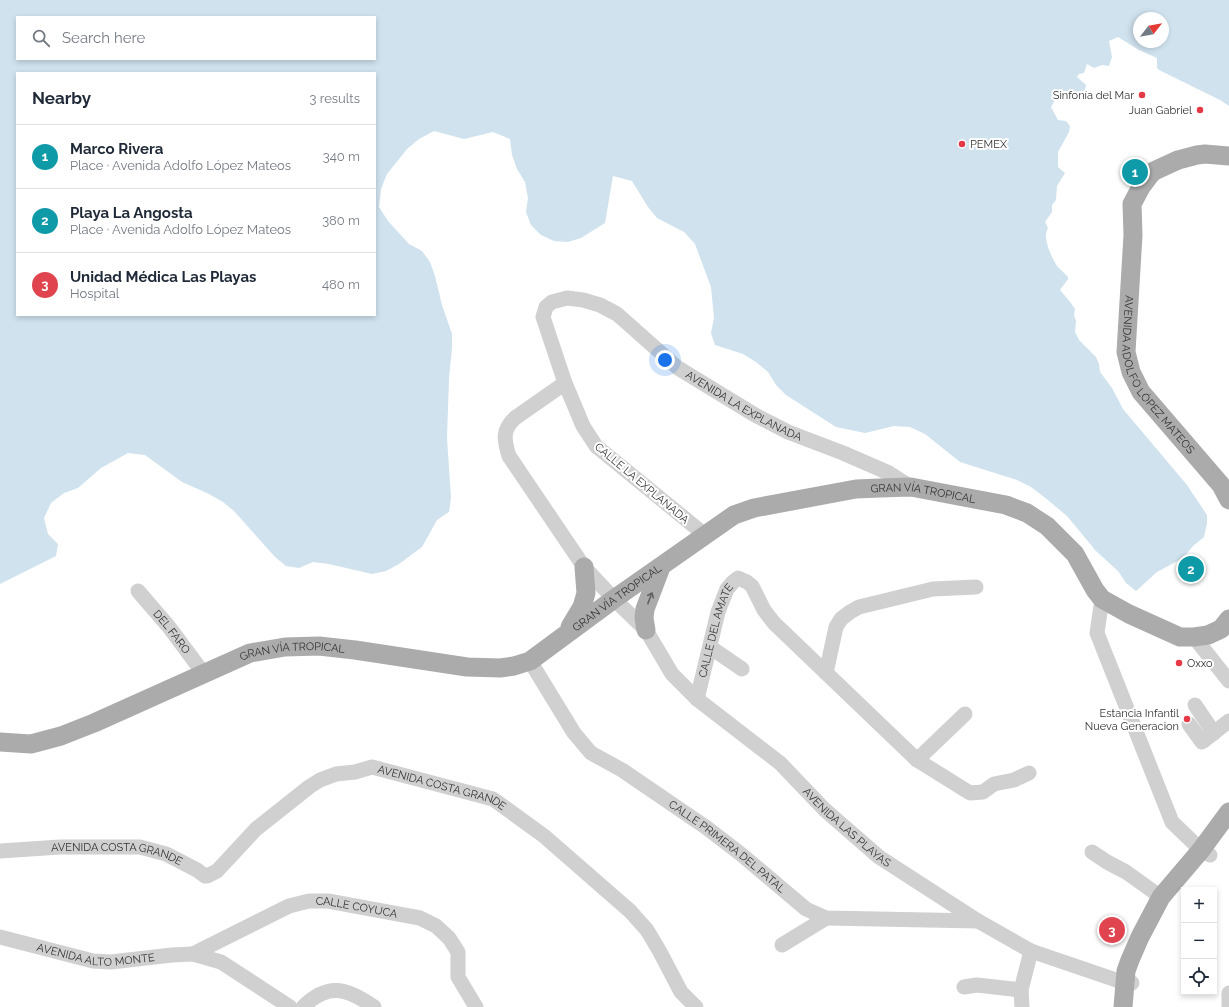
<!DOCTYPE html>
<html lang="en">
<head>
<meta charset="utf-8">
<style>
  body { margin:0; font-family:Raleway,sans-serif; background:#f6f6f7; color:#1f2937 }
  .controls { position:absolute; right:12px; bottom:12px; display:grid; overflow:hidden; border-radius:0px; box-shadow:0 2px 6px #0003 }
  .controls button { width:36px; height:36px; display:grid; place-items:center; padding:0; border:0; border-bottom:1px solid #e0e1e3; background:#fff; color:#1f2937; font:20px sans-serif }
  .compass { position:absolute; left:1133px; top:12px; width:36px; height:36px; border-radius:50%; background:#fff; box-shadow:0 2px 6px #0003; rotate:59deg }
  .you { position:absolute; left:665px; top:360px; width:14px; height:14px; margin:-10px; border:3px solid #fff; border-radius:50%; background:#1a73e8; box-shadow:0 0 0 6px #1a73e833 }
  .badge { display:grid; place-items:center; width:26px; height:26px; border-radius:50%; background:#0b8043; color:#fff; font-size:13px; font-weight:700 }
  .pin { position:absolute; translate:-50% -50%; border:2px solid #fff; box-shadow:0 1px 4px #0006 }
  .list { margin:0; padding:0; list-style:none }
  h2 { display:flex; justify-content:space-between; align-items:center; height:52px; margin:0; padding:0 16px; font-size:17px }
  h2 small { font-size:13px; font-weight:400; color:#747a83 }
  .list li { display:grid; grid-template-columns:26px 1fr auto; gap:12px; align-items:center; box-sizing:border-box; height:64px; padding:0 16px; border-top:1px solid #e0e1e3 }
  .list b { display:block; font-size:15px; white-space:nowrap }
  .list p { margin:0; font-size:13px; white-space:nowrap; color:#747a83 }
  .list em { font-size:13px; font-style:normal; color:#747a83 }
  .icon { flex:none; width:22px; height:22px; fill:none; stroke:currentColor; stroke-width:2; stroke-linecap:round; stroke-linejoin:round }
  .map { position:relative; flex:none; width:1229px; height:1007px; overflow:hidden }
  .search { position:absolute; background:#fff; box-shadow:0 2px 6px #0003; left:16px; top:16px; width:360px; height:44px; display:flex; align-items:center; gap:10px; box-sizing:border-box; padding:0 14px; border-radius:0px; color:#747a83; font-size:15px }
  .panel { position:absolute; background:#fff; box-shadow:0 2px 6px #0003; left:16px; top:72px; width:360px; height:244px; border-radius:0px }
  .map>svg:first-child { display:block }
  .water { fill:#cfe2ee; fill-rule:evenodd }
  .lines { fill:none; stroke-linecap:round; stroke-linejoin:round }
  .minor { stroke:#d0d0d0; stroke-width:15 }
  .major { stroke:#ababab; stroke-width:19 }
  .oneway { stroke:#636363 }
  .poi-dot { fill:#e63946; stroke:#fff; stroke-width:1.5 }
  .labels { text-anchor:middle; stroke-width:4; stroke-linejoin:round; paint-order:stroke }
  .poi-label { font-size:11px; fill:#333; stroke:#fff; text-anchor:end }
  .street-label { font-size:11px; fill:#333; stroke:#fff }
</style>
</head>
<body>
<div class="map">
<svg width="1229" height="1007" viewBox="0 0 1229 1007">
  <rect width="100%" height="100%" fill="#fff"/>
  <!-- water -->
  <path class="water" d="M 0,0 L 1229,0 L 1229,106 L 1220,100 L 1159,70 L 1157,68 L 1157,58 L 1139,50 L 1118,37 L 1109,41 L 1112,57 L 1109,66 L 1102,65 L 1094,68 L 1087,64 L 1084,73 L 1079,74 L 1077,77 L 1086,85 L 1084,95 L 1077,100 L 1066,94 L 1057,97 L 1051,107 L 1058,120 L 1066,121 L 1070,126 L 1069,132 L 1058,152 L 1058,167 L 1065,173 L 1057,186 L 1056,200 L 1052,205 L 1052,212 L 1045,222 L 1048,228 C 1042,238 1051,256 1057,266 C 1060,270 1065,273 1068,277 L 1068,279 L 1060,290 L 1071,303 L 1075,309 L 1074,315 L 1076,321 L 1075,332 L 1079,340 L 1096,357 L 1099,364 L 1100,372 L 1112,388 L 1123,409 L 1187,485 L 1207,515 L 1207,523 L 1204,537 L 1193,546 L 1183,558 L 1157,572 L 1136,591 L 1126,583 L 1118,571 L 1096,551 L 1067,516 L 1043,496 L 1031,487 L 1017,480 L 960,462 L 925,434 L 910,427 L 894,426 L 865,433 L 836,427 L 786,395 L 776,385 L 768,372 L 756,362 L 743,354 L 715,345 L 711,333 L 714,318 L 711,287 L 695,244 L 684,232 L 657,218 L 648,207 L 632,181 L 613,176 L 605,223 L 581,238 L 568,242 L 554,241 L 541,235 L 531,225 L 526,212 L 528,198 L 525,182 L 517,169 L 512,155 L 510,139 L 493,132 L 464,139 L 434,131 L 419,139 L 407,149 L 387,174 L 381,189 L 379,207 L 388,221 L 409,244 L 422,251 L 430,262 L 435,276 L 442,305 L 452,334 L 452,348 L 449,378 L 447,438 L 451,498 L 449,512 L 437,520 L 422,547 L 399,564 L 386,571 L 372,574 L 329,564 L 313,562 L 299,568 L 286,566 L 275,557 L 235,512 L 223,502 L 209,494 L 182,482 L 145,455 L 128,453 L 101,468 L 78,488 L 64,493 L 51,503 L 44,518 L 48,534 L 58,544 L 56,556 L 0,584 ZM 17,17 L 375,17 L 375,59 L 17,59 ZM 1139,18 L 1163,18 L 1163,42 L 1139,42 ZM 17,73 L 375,73 L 375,315 L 17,315 Z"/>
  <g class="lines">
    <!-- minor -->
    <g class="minor">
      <path id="s1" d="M 565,383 L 515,418 C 502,430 504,440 509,456 L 584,567 L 614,599 L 646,630 L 672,674 L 697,699 L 780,763 L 825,810 L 879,857 L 978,921 L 1031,951 L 1125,983 L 1132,983"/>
      <path id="s2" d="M 705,535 L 596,446 L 583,426 L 565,383 L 543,317 L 546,307 L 552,302 L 567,298 L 583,300 L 600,305 L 617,314 L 678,368 L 755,415 L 788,432 L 843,453 L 889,473 L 911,487"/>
      <path id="s3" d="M 138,591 L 169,627 L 204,674"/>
      <path d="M 1102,599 L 1097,633 L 1172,822 L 1201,850 L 1210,855"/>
      <path d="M 1194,637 L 1229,681"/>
      <path d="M 710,647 L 742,669"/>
      <path id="s4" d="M 530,661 L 574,733 L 591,753 L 622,770 L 707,828 L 742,855 L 806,909 L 826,918 L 978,921"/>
      <path d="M 826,673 L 836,627 L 841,619 L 850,612 L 859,607 L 933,589 L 976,587"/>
      <path id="s5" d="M 697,699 L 718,612 L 727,589 L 733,582 L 738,578 L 747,582 L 752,586 L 764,610 L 774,623 L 917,760 L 970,793 L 983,792 L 994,784 L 1014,780 L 1029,773"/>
      <path d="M 1195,705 L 1214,733"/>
      <path d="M 1189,724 L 1202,742 L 1229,721"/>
      <path d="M 917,760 L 965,714"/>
      <path id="s6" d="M 0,851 L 60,847 L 140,847 L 166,854 L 197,870 L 205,876 L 207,876 L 217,871 L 256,829 L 309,787 L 320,780 L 336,774 L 355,772 L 372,767 L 493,799 L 544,836 L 630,911 L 647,930 L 660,952 L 681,992 L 696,1007"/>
      <path d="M 1092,852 L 1107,862 L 1126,872 L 1161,897"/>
      <path id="s7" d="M 0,937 L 93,961 L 111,962 L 172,955 L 193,954 L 221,962 L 290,1007"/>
      <path d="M 782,945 L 826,918"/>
      <path id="s8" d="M 193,954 L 289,906 L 309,901 L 328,901 L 420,918 L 436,926 L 449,938 L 458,952 L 458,977 L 476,1007"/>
      <path d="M 964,987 L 977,985 L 1021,990"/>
      <path d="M 1229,993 L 1229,1005"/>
      <path d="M 303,1007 C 328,982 347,988 374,1007"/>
      <path d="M 1022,1007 L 1021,990 L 1031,951"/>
    </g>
    <!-- major -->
    <g class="major">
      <path id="s9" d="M 1229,156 L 1205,154 L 1197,155 L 1178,160 L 1154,171 L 1150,175 L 1141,187 L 1132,204 L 1133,235 L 1126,352 L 1131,372 L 1141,392 L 1221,485 L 1229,500"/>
      <path d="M 570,627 L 582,607 L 586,593 L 584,567"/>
      <path d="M 646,630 L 644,618 L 645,609 L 661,567"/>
      <path id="s10" d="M 0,742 L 31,744 L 61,736 L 94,723 L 250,653 L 285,647 L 319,646 L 355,650 L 467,667 L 500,668 L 514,666 L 530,661 L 614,599 L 734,515 L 754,508 L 856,489 L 880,488 L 911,487 L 1006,505 L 1027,513 L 1047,526 L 1075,554 L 1095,590 L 1102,599 L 1129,614 L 1180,637 L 1194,637 L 1208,635 L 1221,629 L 1229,619"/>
      <path d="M 1123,1007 L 1126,971 L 1130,960 L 1140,937 L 1161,897 L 1201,850 L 1229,812"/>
    </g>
  </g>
  <!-- one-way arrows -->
  <defs><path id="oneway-shaft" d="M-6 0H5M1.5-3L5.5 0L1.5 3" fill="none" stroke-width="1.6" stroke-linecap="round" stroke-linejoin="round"/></defs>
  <use class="oneway" href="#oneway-shaft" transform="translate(650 598) rotate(-69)"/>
  <!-- markers -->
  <g class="poi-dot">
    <circle cx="1142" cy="95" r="4"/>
    <circle cx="1200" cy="110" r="4"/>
    <circle cx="962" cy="144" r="4"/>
    <circle cx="1179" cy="663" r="4"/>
    <circle cx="1187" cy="719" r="4"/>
  </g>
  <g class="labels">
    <!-- poi labels -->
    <g class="poi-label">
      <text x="1134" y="99">Sinfonía del Mar</text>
      <text x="1192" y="114">Juan Gabriel</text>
      <text x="970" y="148" text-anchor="start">PEMEX</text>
      <text x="1187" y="667" text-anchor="start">Oxxo</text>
      <text x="1179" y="717">Estancia Infantil<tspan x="1179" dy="13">Nueva Generacion</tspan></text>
    </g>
    <!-- street labels -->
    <g class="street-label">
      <text dy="4" stroke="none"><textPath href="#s9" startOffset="299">AVENIDA ADOLFO LÓPEZ MATEOS</textPath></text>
      <text dy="4" stroke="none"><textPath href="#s2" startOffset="525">AVENIDA LA EXPLANADA</textPath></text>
      <text transform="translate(642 483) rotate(40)" y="4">CALLE LA EXPLANADA</text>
      <text dy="4" stroke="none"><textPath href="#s10" startOffset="995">GRAN VÍA TROPICAL</textPath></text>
      <text dy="4" stroke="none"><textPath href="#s10" startOffset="659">GRAN VÍA TROPICAL</textPath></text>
      <text dy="4" stroke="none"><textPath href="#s3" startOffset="53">DEL FARO</textPath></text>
      <text dy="4" stroke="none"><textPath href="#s5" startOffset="71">CALLE DEL AMATE</textPath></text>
      <text dy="4" stroke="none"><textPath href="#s10" startOffset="311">GRAN VÍA TROPICAL</textPath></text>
      <text dy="4" stroke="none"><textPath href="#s6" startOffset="490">AVENIDA COSTA GRANDE</textPath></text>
      <text dy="4" stroke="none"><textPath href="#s1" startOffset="609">AVENIDA LAS PLAYAS</textPath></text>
      <text dy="4" stroke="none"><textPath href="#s4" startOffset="276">CALLE PRIMERA DEL PATAL</textPath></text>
      <text dy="4" stroke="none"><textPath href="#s6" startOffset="118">AVENIDA COSTA GRANDE</textPath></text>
      <text dy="4" stroke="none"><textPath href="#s8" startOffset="176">CALLE COYUCA</textPath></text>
      <text dy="4" stroke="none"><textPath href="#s7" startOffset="98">AVENIDA ALTO MONTE</textPath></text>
    </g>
  </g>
</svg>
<div class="controls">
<button>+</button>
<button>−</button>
<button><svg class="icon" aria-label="locate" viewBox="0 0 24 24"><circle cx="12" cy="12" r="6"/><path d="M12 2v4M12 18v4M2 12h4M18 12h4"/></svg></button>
</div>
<svg class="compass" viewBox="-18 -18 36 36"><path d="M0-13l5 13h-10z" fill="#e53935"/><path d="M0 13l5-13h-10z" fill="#747a83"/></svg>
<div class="you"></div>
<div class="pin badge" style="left:1135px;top:172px;background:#0f9aa8">1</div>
<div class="pin badge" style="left:1191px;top:569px;background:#0f9aa8">2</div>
<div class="pin badge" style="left:1112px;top:930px;background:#e0444e">3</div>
<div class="search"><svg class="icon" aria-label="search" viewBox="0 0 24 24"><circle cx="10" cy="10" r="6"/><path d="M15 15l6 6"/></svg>Search here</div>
<section class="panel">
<h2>Nearby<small>3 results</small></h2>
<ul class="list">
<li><span class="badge" style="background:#0f9aa8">1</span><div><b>Marco Rivera</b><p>Place · Avenida Adolfo López Mateos</p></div><em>340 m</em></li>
<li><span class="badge" style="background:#0f9aa8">2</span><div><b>Playa La Angosta</b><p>Place · Avenida Adolfo López Mateos</p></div><em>380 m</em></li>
<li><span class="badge" style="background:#e0444e">3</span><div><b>Unidad Médica Las Playas</b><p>Hospital</p></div><em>480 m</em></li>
</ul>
</section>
</div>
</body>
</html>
